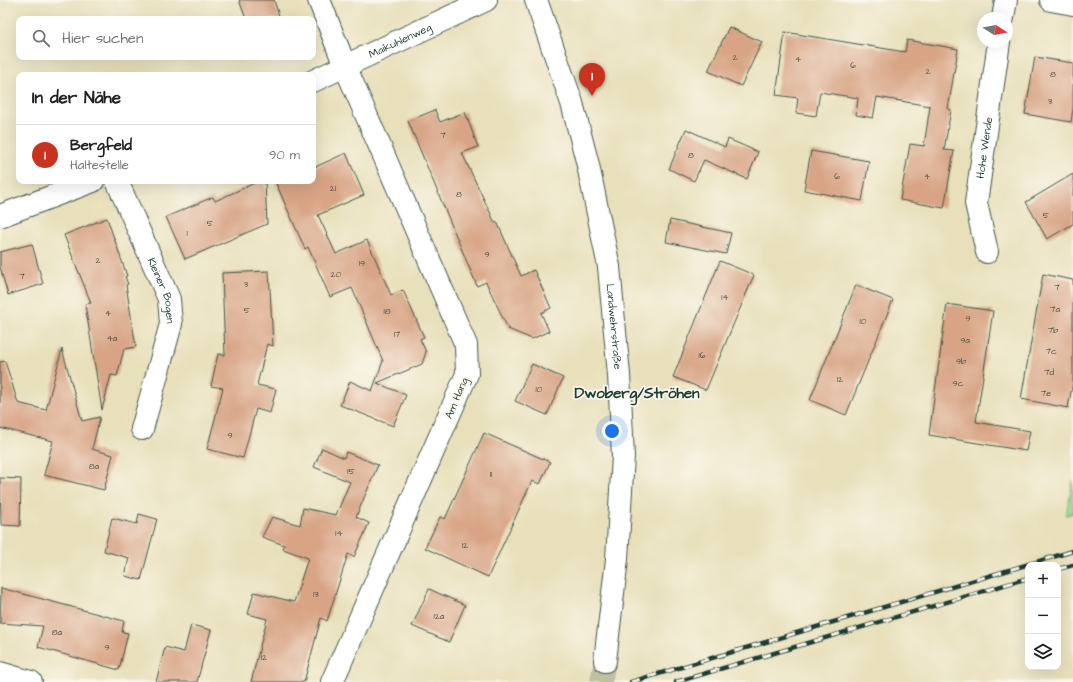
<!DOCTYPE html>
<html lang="de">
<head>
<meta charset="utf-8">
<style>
  body { margin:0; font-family:"Architects Daughter",sans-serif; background:#f6f6f6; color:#202124 }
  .controls { position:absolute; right:12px; bottom:12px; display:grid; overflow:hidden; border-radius:8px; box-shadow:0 4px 16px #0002 }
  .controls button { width:36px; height:36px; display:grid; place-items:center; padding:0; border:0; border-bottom:1px solid #e0e0e0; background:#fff; color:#202124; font:20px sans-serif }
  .compass { position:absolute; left:977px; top:12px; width:36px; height:36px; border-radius:50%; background:#fff; box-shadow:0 4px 16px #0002; rotate:101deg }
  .you { position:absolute; left:612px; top:431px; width:14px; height:14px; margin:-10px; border:3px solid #fff; border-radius:50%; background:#1a73e8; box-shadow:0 0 0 6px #1a73e833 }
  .badge { display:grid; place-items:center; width:26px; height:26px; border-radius:50%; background:#c8321e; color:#fff; font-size:13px; font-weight:700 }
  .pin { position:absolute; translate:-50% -33px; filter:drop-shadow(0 1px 2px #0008) }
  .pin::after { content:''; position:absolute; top:21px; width:14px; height:12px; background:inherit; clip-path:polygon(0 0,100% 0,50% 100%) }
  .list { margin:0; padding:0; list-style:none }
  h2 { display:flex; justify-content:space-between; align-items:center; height:52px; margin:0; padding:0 16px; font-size:17px }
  h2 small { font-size:13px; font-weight:400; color:#757577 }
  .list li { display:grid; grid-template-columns:26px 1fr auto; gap:12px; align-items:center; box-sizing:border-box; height:60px; padding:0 16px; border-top:1px solid #e0e0e0 }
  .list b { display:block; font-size:15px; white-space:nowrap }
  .list p { margin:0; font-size:13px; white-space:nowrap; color:#757577 }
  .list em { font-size:13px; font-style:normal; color:#757577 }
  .icon { flex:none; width:22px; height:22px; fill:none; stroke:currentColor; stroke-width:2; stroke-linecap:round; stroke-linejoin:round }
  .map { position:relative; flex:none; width:1073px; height:682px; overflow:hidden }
  .search { position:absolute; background:#fff; box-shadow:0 4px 16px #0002; left:16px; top:16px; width:300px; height:44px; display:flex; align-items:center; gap:10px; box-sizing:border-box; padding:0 14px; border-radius:8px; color:#757577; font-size:15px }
  .panel { position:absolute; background:#fff; box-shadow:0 4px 16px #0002; left:16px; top:72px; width:300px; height:112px; border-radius:8px }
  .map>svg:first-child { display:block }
  .green { fill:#9cdd93; stroke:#5e8d64 }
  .building { fill:#d8a485 }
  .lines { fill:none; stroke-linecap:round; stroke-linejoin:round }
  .tertiary-tunnel { stroke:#c0bfa0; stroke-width:22; stroke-dasharray:22 11; stroke-linecap:butt }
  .minor-casing { stroke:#3d5548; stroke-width:24 }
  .tertiary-casing { stroke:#3d5548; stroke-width:24 }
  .minor { stroke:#fff; stroke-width:22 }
  .tertiary { stroke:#fff; stroke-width:22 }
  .rail-casing { stroke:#1f3d34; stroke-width:4.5 }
  .rail { stroke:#fbf7ec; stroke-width:3; stroke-dasharray:9; stroke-linecap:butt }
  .labels { text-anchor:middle; stroke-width:3.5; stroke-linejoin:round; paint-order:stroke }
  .number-label { font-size:9px; fill:#4d5748 }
  .street-label { font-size:11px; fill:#1f3d34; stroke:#fbf7ec }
  .district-label { font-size:15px; font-weight:bold; fill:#1f3d34; stroke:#fbf7ec }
</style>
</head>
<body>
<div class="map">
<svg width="1073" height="682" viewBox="0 0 1073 682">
  <rect width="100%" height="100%" fill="#fbf7ec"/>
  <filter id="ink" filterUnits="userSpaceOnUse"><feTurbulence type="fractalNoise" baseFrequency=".025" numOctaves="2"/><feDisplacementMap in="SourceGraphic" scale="8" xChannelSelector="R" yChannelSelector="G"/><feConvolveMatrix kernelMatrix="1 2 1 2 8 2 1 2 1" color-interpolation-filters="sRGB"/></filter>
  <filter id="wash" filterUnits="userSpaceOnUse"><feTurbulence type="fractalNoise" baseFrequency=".012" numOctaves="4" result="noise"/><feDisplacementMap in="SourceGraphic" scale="16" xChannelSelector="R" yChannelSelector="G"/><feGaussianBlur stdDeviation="0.9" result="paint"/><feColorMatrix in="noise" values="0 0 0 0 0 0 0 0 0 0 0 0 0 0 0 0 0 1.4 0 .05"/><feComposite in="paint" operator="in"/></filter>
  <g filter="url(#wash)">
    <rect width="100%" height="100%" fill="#e8e0bb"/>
    <!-- green -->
    <path class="green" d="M 1073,480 L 1073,513 L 1066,515 Z"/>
    <g id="blocks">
      <!-- building -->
      <path class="building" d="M 239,0 L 274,0 L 280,19 L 246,19 Z
        M 729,27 L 762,42 L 741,86 L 708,71 Z
        M 785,32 L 905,52 L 907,40 L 958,49 L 948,109 L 951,110 L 944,150 L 954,151 L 944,208 L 900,200 L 910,144 L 924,146 L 930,106 L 877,97 L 873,118 L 856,115 L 858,98 L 820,92 L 816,116 L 796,113 L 798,98 L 776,95 Z
        M 1035,57 L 1073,63 L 1073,109 L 1071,122 L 1025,114 Z
        M 435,110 L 440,122 L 465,112 L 478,147 L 462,153 L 495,223 L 497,222 L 521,276 L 534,270 L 551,308 L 541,313 L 549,331 L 532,339 L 508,329 L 486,282 L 477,286 L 408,121 Z
        M 686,129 L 725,147 L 728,139 L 758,152 L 747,179 L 704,160 L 694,181 L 669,169 Z
        M 811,151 L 869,161 L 862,201 L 804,190 Z
        M 346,153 L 364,195 L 318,215 L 336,254 L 367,240 L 391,295 L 403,290 L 424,337 L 420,339 L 426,352 L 422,364 L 377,383 L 406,395 L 393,426 L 340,405 L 350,381 L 372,391 L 383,361 L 352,288 L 330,297 L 308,247 L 305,249 L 275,181 L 313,181 L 313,168 Z
        M 1073,174 L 1073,224 L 1047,239 L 1026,202 Z
        M 259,181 L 265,181 L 267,224 L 185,259 L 166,217 L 213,197 L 215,201 Z
        M 107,218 L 127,276 L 125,277 L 128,284 L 126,285 L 136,347 L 124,349 L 117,376 L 111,375 L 102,410 L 85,304 L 91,303 L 64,235 Z
        M 670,220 L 731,233 L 726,254 L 666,242 Z
        M 32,244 L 43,284 L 8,295 L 0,267 L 0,252 Z
        M 720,261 L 754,275 L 706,390 L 673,377 Z
        M 269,271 L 273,346 L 267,344 L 257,385 L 276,389 L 270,413 L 256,409 L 243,458 L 207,449 L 223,388 L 211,386 L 218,354 L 225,355 L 222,273 Z
        M 1043,274 L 1073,280 L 1073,381 L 1068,408 L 1021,399 Z
        M 856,285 L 893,300 L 846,415 L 810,400 Z
        M 947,304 L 993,311 L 976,422 L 1030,431 L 1026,451 L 929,435 Z
        M 62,349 L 82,421 L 100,417 L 92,449 L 113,455 L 104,490 L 44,475 L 53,441 L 0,428 L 0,362 L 5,361 L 18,403 L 46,410 Z
        M 532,364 L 563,378 L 547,415 L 515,401 Z
        M 484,433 L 550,462 L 540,484 L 532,481 L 488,577 L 425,548 L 440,517 L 445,519 Z
        M 322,448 L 344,458 L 346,452 L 378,465 L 356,517 L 369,523 L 354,557 L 348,554 L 327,621 L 321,618 L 304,682 L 251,682 L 267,619 L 248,614 L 254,592 L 294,602 L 308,558 L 283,549 L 284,545 L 262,537 L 272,517 L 300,525 L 303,508 L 336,515 L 350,482 L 314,467 Z
        M 0,478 L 21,479 L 20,526 L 1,525 Z
        M 139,514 L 157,519 L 141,580 L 125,576 L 129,558 L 104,551 L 112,518 L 137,524 Z
        M 1,588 L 124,621 L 122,632 L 128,633 L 119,670 L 38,647 L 43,626 L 0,623 Z
        M 429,589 L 465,605 L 449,642 L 412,626 Z
        M 191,625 L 211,630 L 197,682 L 156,682 L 165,647 L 184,652 Z"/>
    </g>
  </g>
  <g filter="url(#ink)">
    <use href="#blocks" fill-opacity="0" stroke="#3d5548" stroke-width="1"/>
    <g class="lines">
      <!-- tertiary-tunnel -->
      <path class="tertiary-tunnel" d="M 601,682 L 605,661"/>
      <!-- minor casing -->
      <g class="minor-casing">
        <g id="minor">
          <path d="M 319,0 L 345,66 L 466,345 L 467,374 L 332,682"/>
          <path d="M 1051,0 L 1073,4"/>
          <path d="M 1003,18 L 1006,0"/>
          <path id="s1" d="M 313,81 L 486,0"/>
          <path id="s2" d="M 117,181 L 169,299 L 171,324 L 142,429"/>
          <path d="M 0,216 L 93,181"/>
          <path id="s3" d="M 987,252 L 976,203 L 999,42"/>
          <path d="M 0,673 L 31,682"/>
        </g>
      </g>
      <!-- tertiary casing -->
      <g class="tertiary-casing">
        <g id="tertiary">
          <path id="s4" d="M 536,0 L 572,103 L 588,165 L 609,267 L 619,375 L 623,456 L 617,559 L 605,661"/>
        </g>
      </g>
      <!-- minor -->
      <use href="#minor" class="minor"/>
      <!-- tertiary -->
      <use href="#tertiary" class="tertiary"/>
      <!-- rail casing -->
      <g class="rail-casing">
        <path id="rail" d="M 1058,569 L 1073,565
          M 631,682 L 1073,551
          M 676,682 L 1028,578"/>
      </g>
      <!-- rail -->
      <use href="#rail" class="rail"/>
    </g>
  </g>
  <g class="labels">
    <!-- number labels -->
    <g class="number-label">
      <text x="735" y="60">2</text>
      <text x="798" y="62">4</text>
      <text x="853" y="68">6</text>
      <text x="928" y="74">2</text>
      <text x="1053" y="77">8</text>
      <text x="1050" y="104">3</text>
      <text x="443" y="138">7</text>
      <text x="691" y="158">8</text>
      <text x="837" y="179">6</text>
      <text x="927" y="179">4</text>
      <text x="333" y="191">21</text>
      <text x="459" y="197">8</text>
      <text x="1046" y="218">5</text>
      <text x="210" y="226">5</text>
      <text x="187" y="236">1</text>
      <text x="487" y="257">9</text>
      <text x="98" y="263">2</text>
      <text x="362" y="266">19</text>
      <text x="336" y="277">20</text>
      <text x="22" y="279">7</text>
      <text x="246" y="287">3</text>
      <text x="1057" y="290">7</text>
      <text x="725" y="300">14</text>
      <text x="1055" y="312">7a</text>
      <text x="247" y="313">5</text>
      <text x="387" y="314">18</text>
      <text x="108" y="316">4</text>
      <text x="968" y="321">9</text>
      <text x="863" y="324">10</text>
      <text x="1053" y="333">7b</text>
      <text x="397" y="337">17</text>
      <text x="112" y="341">4a</text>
      <text x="965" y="343">9a</text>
      <text x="1051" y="354">7c</text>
      <text x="702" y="358">16</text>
      <text x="961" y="364">9b</text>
      <text x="1049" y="375">7d</text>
      <text x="840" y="382">12</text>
      <text x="958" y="386">9c</text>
      <text x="539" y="392">10</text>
      <text x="1046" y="396">7e</text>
      <text x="230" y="438">9</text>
      <text x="94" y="469">8a</text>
      <text x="351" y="474">15</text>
      <text x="491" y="477">11</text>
      <text x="339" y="536">14</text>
      <text x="465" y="548">12</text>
      <text x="316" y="597">13</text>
      <text x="439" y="619">12a</text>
      <text x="57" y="635">8a</text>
      <text x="107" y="650">9</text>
      <text x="264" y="660">12</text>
    </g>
    <!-- street labels -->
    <g class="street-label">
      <text dy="4" stroke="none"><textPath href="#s1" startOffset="96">Maikuhlenweg</textPath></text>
      <text dy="4" stroke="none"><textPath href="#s3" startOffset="106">Hohe Wende</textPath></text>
      <text dy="4" stroke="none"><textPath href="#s2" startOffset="119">Kleiner Bogen</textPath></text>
      <text dy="4" stroke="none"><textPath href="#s4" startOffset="337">Landwehrstraße</textPath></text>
      <text transform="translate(456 398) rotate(-67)" y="4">Am Hang</text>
    </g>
    <!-- district labels -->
    <g class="district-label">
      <text x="637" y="398">Dwoberg/Ströhen</text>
    </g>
  </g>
</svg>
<div class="controls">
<button>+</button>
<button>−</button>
<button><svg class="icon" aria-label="layers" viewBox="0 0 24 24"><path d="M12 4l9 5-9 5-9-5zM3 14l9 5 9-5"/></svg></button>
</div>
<svg class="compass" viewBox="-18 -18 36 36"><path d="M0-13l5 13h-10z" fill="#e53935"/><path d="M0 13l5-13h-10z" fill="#757577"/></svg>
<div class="you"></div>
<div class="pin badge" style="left:592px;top:96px">1</div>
<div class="search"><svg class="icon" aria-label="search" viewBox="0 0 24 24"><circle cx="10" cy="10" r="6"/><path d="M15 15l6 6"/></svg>Hier suchen</div>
<section class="panel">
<h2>In der Nähe<small></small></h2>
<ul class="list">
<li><span class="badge">1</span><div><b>Bergfeld</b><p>Haltestelle</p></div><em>90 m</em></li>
</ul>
</section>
</div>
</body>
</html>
